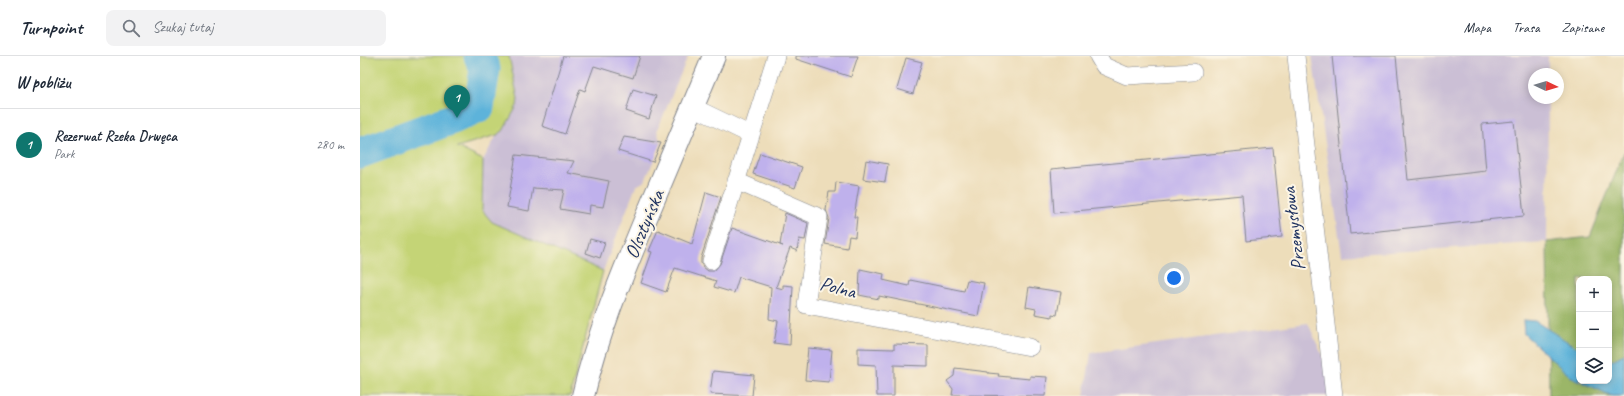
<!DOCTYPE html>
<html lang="pl">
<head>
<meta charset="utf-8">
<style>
  body { margin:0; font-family:Caveat,sans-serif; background:#f2f2f3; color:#1f2937 }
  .controls { position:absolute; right:12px; bottom:12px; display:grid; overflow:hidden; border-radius:8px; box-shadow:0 2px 10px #0003 }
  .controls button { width:36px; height:36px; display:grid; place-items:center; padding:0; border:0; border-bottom:1px solid #e0e1e3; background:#fff; color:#1f2937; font:20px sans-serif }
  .compass { position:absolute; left:1168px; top:12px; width:36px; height:36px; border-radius:50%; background:#fff; box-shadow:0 2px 10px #0003; rotate:94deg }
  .you { position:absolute; left:814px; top:222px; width:14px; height:14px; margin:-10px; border:3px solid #fff; border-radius:50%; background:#1a73e8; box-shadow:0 0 0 6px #1a73e833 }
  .badge { display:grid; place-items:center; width:26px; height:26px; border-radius:50%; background:#0f766e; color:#fff; font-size:13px; font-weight:700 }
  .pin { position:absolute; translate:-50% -33px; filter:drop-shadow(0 1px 2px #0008) }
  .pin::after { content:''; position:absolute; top:21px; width:14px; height:12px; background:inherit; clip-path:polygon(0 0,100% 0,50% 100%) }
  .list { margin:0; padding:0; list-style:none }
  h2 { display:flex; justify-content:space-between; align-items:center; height:52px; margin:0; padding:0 16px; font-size:17px }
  h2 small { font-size:13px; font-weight:400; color:#747a83 }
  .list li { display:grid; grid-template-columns:26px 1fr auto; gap:12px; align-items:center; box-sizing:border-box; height:72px; padding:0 16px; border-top:1px solid #e0e1e3 }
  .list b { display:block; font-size:15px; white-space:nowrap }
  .list p { margin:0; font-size:13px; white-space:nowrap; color:#747a83 }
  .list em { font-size:13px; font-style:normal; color:#747a83 }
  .icon { flex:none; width:22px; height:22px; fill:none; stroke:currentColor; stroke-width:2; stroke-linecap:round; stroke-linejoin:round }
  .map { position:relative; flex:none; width:1264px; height:340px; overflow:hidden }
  header { display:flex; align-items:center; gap:24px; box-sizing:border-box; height:56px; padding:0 20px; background:#fff; border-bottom:1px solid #e0e1e3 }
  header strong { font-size:19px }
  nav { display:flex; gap:22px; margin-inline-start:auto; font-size:14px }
  .search { width:280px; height:36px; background:#f2f2f3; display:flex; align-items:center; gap:10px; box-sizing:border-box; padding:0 14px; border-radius:8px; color:#747a83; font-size:15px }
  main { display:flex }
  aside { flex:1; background:#fff }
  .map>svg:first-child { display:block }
  .industrial { fill:#cbbfd5 }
  .green { fill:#c4d476; stroke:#70826a }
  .forest { fill:#9bb667; stroke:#5b7262; fill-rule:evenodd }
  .water { fill:#5db3da; stroke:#3c719c }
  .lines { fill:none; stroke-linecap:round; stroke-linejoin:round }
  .river { stroke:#5db3da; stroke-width:31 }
  .building { fill:#bfb1ec }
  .minor-casing { stroke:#84868c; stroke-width:18 }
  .tertiary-casing { stroke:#84868c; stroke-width:24 }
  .minor { stroke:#fff; stroke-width:17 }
  .tertiary { stroke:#fff; stroke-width:22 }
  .labels { text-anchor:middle; stroke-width:4; stroke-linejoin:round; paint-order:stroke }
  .street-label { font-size:20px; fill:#1b2f5e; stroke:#fcf5e5 }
</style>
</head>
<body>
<header>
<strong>Turnpoint</strong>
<div class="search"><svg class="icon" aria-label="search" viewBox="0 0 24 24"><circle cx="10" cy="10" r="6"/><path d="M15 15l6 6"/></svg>Szukaj tutaj</div>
<nav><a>Mapa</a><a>Trasa</a><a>Zapisane</a></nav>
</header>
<main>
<aside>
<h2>W pobliżu<small></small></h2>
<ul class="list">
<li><span class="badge">1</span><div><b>Rezerwat Rzeka Drwęca</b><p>Park</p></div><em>280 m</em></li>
</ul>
</aside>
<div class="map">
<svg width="1264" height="340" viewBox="0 0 1264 340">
  <rect width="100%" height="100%" fill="#fcf5e5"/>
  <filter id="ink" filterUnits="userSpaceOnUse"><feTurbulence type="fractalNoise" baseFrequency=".025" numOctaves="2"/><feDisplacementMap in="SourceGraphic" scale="8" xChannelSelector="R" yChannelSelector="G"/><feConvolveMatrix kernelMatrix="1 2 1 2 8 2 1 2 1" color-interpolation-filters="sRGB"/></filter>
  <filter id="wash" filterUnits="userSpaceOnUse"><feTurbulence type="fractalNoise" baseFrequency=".012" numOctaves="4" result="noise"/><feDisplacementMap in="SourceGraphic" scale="16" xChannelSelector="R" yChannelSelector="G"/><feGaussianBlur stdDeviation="0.9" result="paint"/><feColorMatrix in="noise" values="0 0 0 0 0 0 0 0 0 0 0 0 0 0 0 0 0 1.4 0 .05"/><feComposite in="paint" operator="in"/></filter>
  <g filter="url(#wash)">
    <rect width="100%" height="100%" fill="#edddba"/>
    <!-- industrial -->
    <path class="industrial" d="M 149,0 L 328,0 L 297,75 L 301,87 L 285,125 L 276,130 L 243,215 L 132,166 L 122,154 L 123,104 L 137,79 L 143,75 L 158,43 Z
      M 952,0 L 1188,0 L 1188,18 L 1174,18 L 1174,42 L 1188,42 L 1187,186 L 982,199 Z
      M 948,267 L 980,340 L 724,340 L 731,297 Z"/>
    <!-- green -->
    <path class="green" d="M 0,0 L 149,0 L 158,43 L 157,50 L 143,75 L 137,79 L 97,91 L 123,104 L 122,154 L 132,166 L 243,215 L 210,340 L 0,340 Z"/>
    <!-- forest -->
    <path class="forest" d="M 1264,96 L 1264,340 L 1189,340 L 1187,186 L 1230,181 ZM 1219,223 L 1249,223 L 1249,325 L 1219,325 Z"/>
    <!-- water -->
    <path class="water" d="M 1163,264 L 1175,265 L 1219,293 L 1219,325 L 1210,320 L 1164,278 Z
      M 1264,298 L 1264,340 L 1252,340 L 1220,325 L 1249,325 L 1249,306 Z"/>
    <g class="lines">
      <!-- river -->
      <path class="river" d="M 0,97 L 93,63 L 119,51 L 125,13 L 119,0"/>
    </g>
    <g id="blocks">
      <!-- building -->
      <path class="building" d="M 203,0 L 280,0 L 273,22 L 234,10 L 225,35 L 220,33 L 205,78 L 182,70 Z
        M 436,0 L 498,0 L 491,21 L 436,3 Z
        M 972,0 L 1036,0 L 1048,124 L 1126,115 L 1122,68 L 1154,65 L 1164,160 L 990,178 Z
        M 546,2 L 562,6 L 553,38 L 537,33 Z
        M 273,33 L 296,40 L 289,63 L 266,55 Z
        M 264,81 L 301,87 L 293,106 L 258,95 Z
        M 913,92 L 922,181 L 886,185 L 882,139 L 694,157 L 691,113 Z
        M 400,97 L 442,111 L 435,132 L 393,118 Z
        M 156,99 L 214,105 L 208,117 L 249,125 L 243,151 L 230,149 L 229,158 L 200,153 L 204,134 L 173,132 L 169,155 L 147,151 Z
        M 506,104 L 528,108 L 525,126 L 503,123 Z
        M 476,126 L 499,130 L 494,161 L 497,161 L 495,181 L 489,180 L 487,192 L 465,188 L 469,162 L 466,154 L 469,136 L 475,136 Z
        M 346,136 L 361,141 L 341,202 L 341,207 L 343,211 L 348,215 L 354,215 L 360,208 L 372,172 L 423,190 L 420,189 L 425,157 L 448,167 L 445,184 L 439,183 L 437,195 L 430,192 L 416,231 L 423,233 L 423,229 L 433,230 L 430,289 L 414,287 L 418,265 L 409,263 L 411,231 L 379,221 L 374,237 L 354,231 L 356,225 L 315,212 L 306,236 L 281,227 L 292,196 L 289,195 L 298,174 L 332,188 Z
        M 230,183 L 245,187 L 240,202 L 226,197 Z
        M 500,213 L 524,218 L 523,224 L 549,230 L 550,224 L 604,235 L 607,224 L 624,227 L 618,260 L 519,240 L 519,243 L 499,239 Z
        M 669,231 L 701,236 L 697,259 L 692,258 L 692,261 L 675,258 L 676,253 L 666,251 Z
        M 534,288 L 568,289 L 568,310 L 534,309 L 534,340 L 517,340 L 516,309 L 498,308 L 498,292 L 534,293 Z
        M 448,292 L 472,294 L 469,326 L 445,324 Z
        M 595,312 L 628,316 L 628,317 L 639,318 L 638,320 L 670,323 L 670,320 L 687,321 L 685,340 L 592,339 L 593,333 L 587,325 L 594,320 Z
        M 353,315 L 394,319 L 392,340 L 350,338 Z"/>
    </g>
  </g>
  <g filter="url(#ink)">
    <use href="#blocks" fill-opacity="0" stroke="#84868c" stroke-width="1"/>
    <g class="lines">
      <!-- minor casing -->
      <g class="minor-casing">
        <path id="minor" d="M 738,0 L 744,10 L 767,20 L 833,16
          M 936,0 L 974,340
          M 333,51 L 391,79
          M 376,125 L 459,161 L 446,249 L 670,291
          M 351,205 L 416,0"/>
      </g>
      <!-- tertiary casing -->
      <g class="tertiary-casing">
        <path id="tertiary" d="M 223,340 C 238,276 263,217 288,157 C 310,105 332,52 354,0"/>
      </g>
      <!-- minor -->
      <use href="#minor" class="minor"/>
      <!-- tertiary -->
      <use href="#tertiary" class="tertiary"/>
    </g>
  </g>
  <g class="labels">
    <!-- street labels -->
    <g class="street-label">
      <text transform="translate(284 168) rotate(-67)" y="7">Olsztyńska</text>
      <text transform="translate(933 173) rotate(-97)" y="7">Przemysłowa</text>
      <text transform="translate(478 231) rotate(15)" y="7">Polna</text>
    </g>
  </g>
</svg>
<div class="controls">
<button>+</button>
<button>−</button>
<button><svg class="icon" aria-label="layers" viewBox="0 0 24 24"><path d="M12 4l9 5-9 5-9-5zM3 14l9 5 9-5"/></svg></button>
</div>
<svg class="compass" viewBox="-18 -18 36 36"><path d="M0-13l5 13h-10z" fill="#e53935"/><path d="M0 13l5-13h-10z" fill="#747a83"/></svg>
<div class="you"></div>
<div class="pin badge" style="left:97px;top:62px">1</div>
</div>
</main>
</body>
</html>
